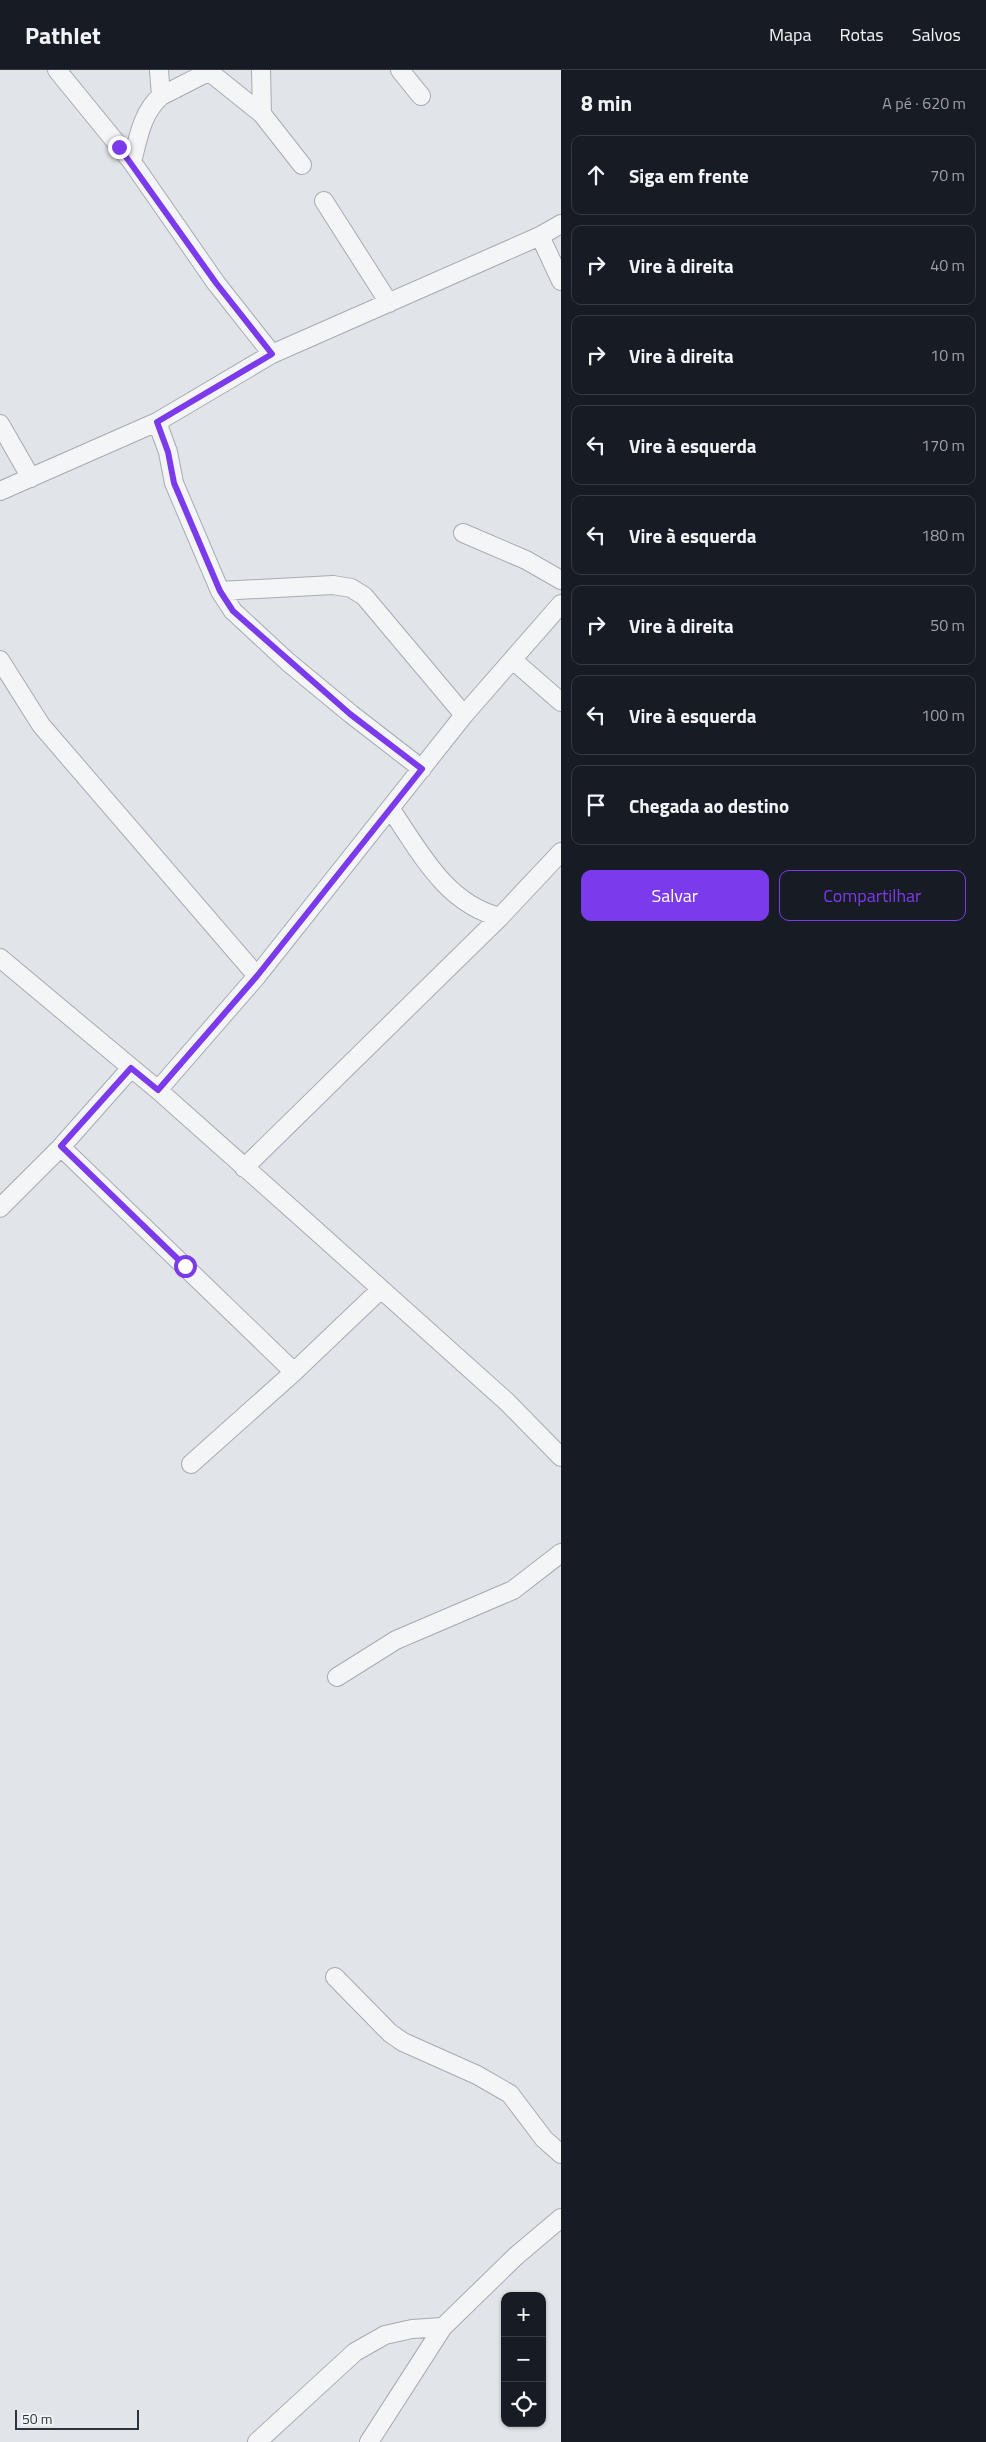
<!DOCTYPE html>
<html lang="pt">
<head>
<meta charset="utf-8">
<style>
  body { margin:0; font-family:"Titillium Web",sans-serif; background:#242831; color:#f1f3f6 }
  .controls { position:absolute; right:15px; bottom:15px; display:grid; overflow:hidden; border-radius:10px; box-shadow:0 1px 4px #0004 }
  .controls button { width:45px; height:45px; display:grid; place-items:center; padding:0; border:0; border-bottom:1px solid #363941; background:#171b24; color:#f1f3f6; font:25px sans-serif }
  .scale { position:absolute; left:15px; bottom:12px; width:124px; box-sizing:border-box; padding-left:5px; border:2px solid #2b333e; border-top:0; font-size:14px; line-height:18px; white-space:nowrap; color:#2b333e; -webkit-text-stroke:4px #f0f3f6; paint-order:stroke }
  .stop { position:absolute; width:15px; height:15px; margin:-11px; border:4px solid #7c3aed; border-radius:50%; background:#fff }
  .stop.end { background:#7c3aed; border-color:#fff; box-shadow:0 1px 5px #0008 }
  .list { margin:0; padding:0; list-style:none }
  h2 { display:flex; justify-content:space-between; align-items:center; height:65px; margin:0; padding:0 20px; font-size:21px }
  h2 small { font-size:16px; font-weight:400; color:#9ea1a6 }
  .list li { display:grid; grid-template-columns:32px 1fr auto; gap:15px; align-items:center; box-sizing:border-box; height:80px; margin:0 10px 10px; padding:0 10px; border:1px solid #363941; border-radius:10px }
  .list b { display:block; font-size:19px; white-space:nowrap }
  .list em { font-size:16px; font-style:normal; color:#9ea1a6 }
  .actions { display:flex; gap:10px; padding:15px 20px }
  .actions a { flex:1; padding:11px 0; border:1px solid #7c3aed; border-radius:10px; text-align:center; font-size:18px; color:#7c3aed }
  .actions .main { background:#7c3aed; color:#fff }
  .icon { flex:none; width:28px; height:28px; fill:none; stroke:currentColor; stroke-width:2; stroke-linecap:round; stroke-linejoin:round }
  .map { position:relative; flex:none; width:561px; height:2372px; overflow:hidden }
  header { display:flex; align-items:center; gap:30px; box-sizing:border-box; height:70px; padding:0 25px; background:#171b24; border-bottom:1px solid #363941 }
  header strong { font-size:24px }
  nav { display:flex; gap:28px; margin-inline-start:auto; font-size:18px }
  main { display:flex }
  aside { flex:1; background:#171b24 }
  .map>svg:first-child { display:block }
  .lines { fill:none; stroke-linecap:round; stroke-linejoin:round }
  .minor-casing { stroke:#a7abb2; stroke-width:20 }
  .minor { stroke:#f3f5f7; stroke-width:18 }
  .route { stroke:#7c3aed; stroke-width:6 }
</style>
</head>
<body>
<header>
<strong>Pathlet</strong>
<nav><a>Mapa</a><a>Rotas</a><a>Salvos</a></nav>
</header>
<main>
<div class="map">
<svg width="561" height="2372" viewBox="0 0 561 2372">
  <rect width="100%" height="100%" fill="#e1e4e8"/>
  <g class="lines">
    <!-- minor casing -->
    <g class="minor-casing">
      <path id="minor" d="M 57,0 L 132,92 L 216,213 L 272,284
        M 207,0 L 262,44 L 302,95
        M 261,0 L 262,44
        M 400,0 L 421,26
        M 161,26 L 212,0
        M 132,92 C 138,69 142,42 161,26 L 159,0
        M 324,131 L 389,233
        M 540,166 L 561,211
        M 157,352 L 168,382 L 174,413 L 220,521 L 233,541 L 288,592 L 351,644 L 422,699
        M 0,354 L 31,408
        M 0,421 L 157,352 L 272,284 L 540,166 L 561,154
        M 463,463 L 526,490 L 561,510
        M 220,521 L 333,515 L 351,518 L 364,526 L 464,645
        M 0,590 L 41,655 L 257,906
        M 514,591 L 561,632
        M 390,738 C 420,782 446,834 500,847
        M 0,888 L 158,1020 L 303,1149 L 507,1332 L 561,1387
        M 158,1020 L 257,906 L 464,645 L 561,534
        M 61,1077 L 294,1302
        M 244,1098 L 500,847 L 561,782
        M 0,1138 L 61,1077 L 131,998
        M 191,1394 L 294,1302 L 380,1220
        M 337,1607 L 396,1570 L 513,1520 L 561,1483
        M 335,1907 L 390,1963 L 403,1972 L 477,2005 L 510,2024 L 544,2069 L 561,2084
        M 257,2372 L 355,2282 L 385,2265 L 412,2259 L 443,2257
        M 369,2372 L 443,2257 L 516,2186 L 561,2148"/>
    </g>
    <!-- minor -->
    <use href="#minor" class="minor"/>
  </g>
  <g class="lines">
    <!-- route -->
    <path class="route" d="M 119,77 L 216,213 L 272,284 L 157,352 L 168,382 L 174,413 L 220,521 L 233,541 L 350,644 L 422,699 L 257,906 L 158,1020 L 131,998 L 61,1076 L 185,1196"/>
  </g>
</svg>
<div class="controls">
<button>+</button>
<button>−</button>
<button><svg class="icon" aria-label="locate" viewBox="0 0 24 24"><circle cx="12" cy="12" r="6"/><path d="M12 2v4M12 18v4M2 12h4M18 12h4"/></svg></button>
</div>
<div class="scale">50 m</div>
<div class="stop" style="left:185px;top:1196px"></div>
<div class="stop end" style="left:119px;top:77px"></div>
</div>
<aside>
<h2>8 min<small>A pé · 620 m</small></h2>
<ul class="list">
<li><svg class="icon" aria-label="ahead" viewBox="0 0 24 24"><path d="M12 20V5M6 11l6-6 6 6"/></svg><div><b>Siga em frente</b></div><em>70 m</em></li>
<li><svg class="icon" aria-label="right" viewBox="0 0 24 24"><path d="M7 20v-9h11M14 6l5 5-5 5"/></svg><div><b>Vire à direita</b></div><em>40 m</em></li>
<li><svg class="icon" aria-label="right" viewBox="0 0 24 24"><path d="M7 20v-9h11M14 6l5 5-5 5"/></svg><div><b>Vire à direita</b></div><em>10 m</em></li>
<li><svg class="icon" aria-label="left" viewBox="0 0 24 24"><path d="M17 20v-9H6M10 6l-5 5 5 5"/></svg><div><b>Vire à esquerda</b></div><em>170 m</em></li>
<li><svg class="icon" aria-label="left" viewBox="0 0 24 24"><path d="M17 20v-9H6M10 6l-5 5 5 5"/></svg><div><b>Vire à esquerda</b></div><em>180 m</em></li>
<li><svg class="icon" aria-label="right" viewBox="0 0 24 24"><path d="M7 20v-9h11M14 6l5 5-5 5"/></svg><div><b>Vire à direita</b></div><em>50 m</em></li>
<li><svg class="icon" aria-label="left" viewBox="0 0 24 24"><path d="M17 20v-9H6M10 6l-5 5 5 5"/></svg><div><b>Vire à esquerda</b></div><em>100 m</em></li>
<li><svg class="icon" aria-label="arrive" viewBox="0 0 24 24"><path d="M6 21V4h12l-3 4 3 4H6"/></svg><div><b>Chegada ao destino</b></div></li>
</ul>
<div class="actions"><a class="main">Salvar</a><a>Compartilhar</a></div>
</aside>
</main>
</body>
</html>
